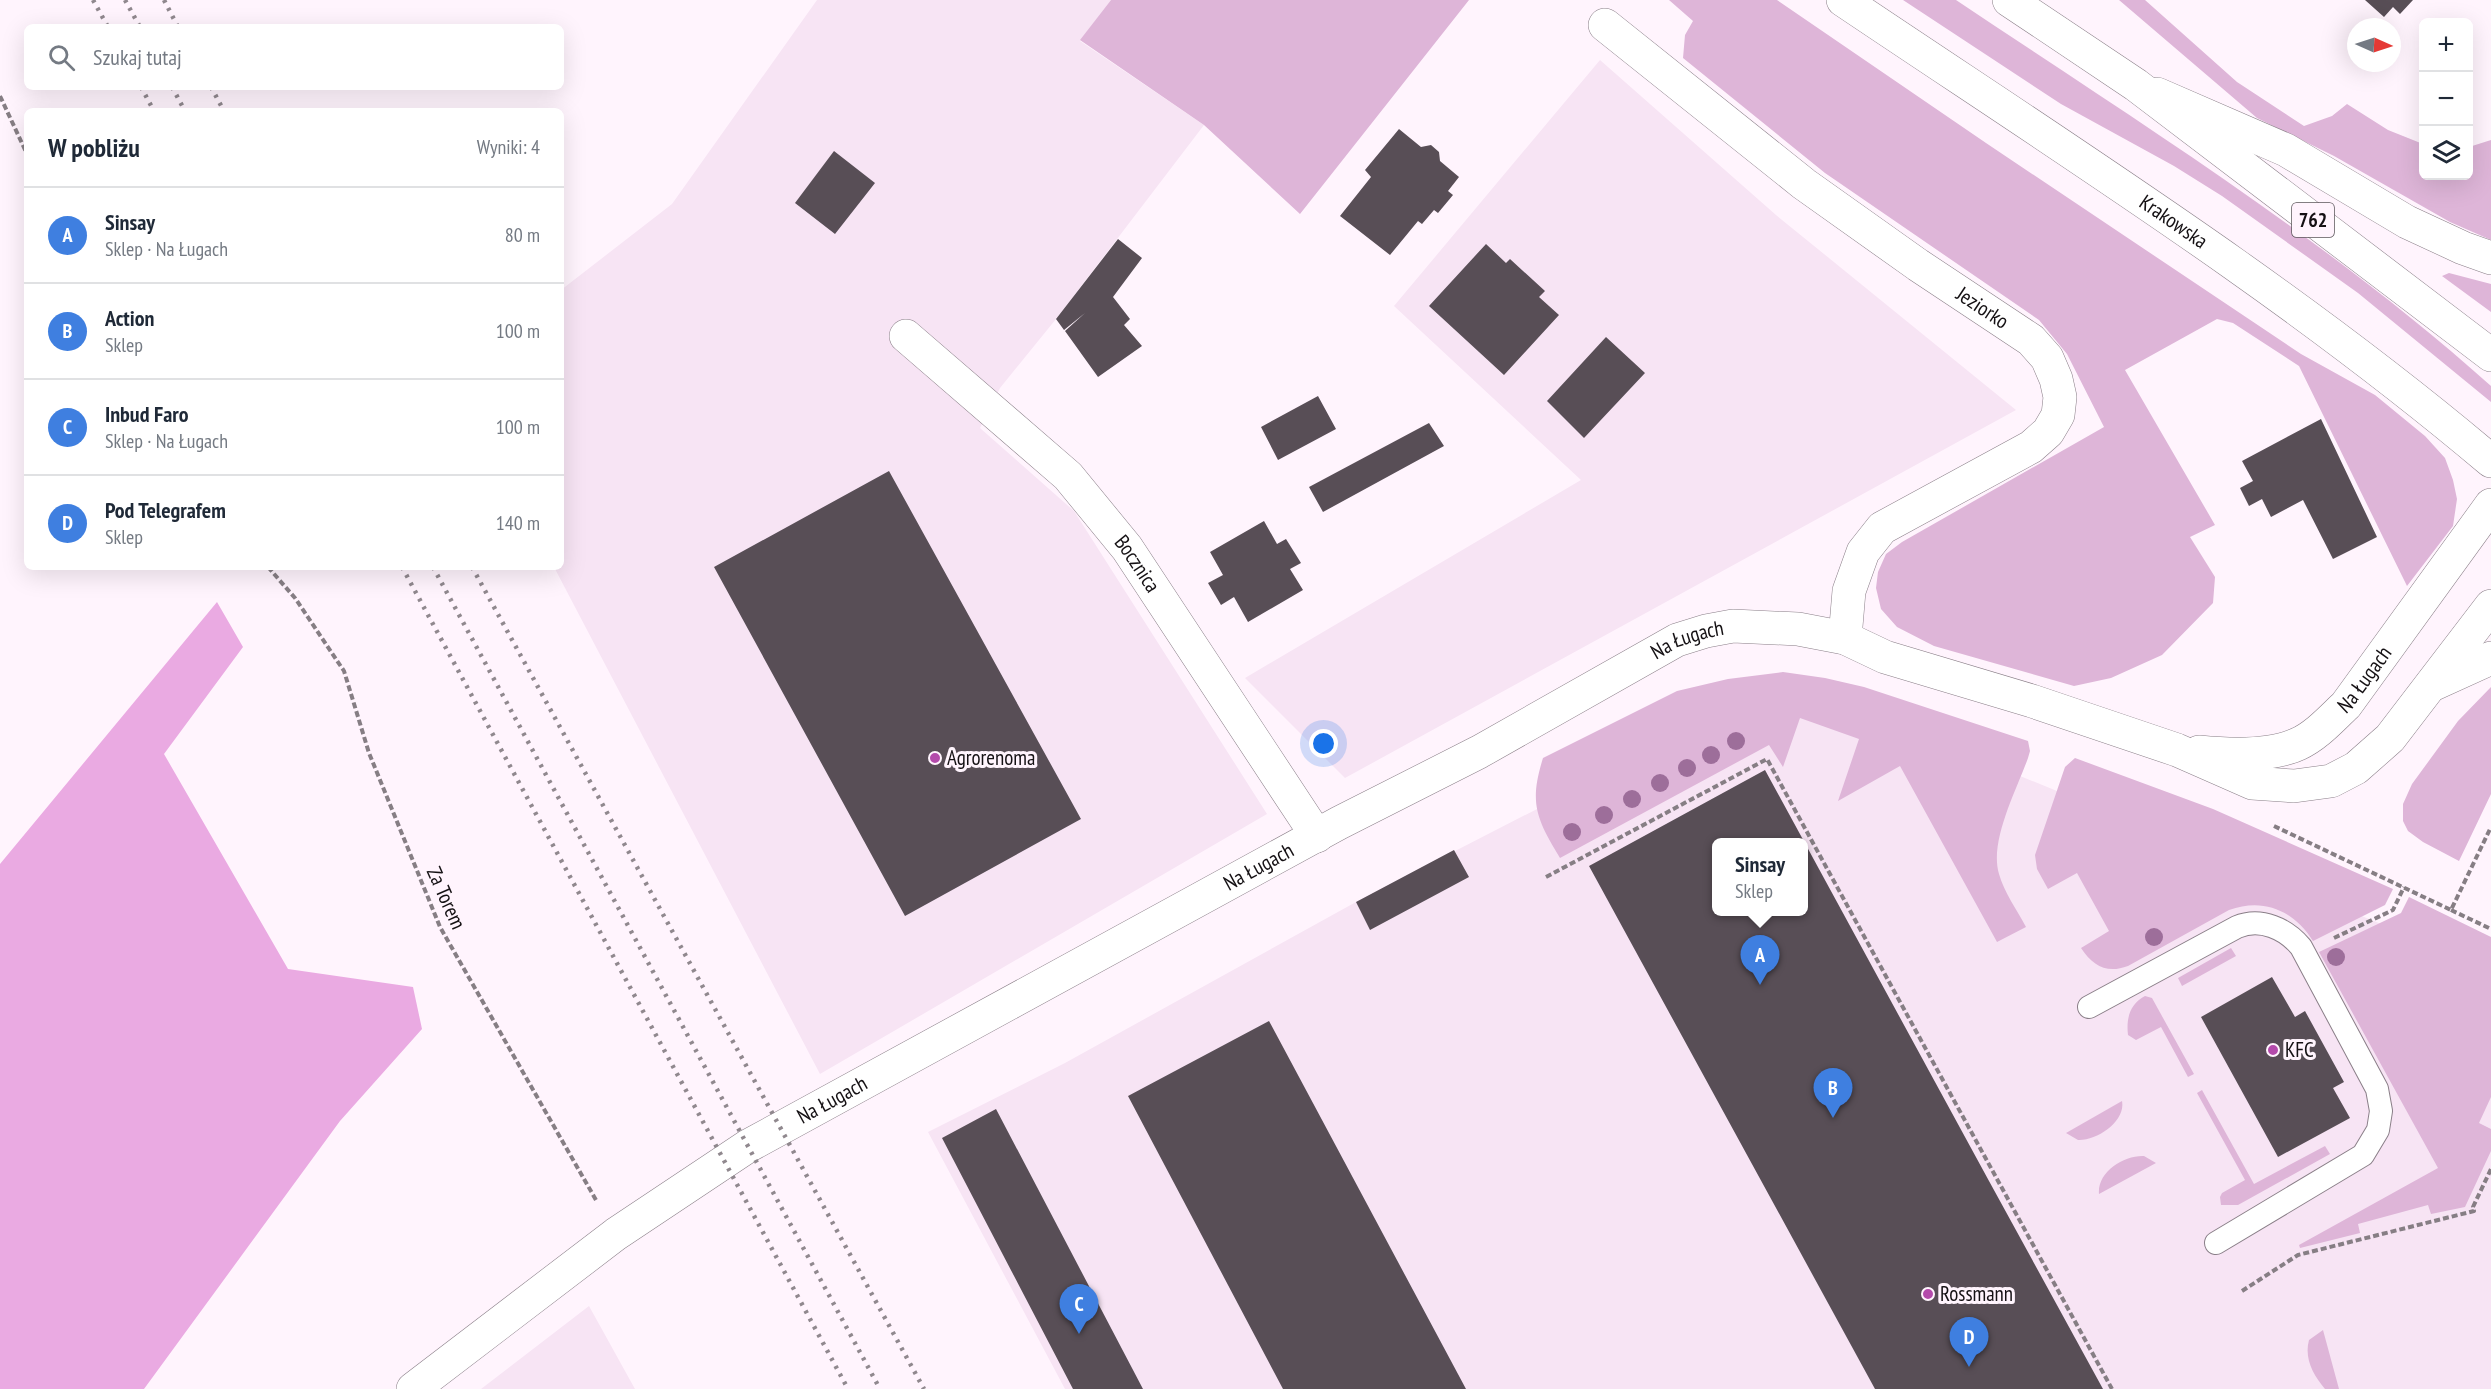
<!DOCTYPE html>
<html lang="pl">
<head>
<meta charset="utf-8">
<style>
  body { margin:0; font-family:"PT Sans Narrow",sans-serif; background:#f6f6f7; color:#1f2937 }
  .controls { position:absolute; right:18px; top:18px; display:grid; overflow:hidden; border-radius:9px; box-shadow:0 6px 24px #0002 }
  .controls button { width:54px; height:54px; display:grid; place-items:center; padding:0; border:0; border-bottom:2px solid #e0e1e3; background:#fff; color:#1f2937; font:30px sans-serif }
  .compass { position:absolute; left:2347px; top:18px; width:54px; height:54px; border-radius:50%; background:#fff; box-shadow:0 6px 24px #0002; rotate:93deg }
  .you { position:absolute; left:1324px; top:744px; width:21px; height:21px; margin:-15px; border:4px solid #fff; border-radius:50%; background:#1a73e8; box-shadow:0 0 0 9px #1a73e833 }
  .badge { display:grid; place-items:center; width:39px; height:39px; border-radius:50%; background:#b45309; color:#fff; font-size:20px; font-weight:700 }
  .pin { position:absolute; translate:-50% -50px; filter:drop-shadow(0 2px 3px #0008) }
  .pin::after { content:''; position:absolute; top:32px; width:21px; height:18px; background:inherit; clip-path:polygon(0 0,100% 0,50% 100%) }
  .popup { position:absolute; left:1712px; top:838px; width:96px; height:78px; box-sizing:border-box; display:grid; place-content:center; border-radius:9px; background:#fff; filter:drop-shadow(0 2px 4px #0005); font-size:20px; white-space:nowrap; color:#747a83 }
  .popup b { font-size:22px; color:#1f2937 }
  .popup::after { content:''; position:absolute; left:50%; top:100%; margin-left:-12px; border:12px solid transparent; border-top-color:#fff }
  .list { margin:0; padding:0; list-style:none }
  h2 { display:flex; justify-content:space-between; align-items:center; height:78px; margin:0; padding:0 24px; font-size:26px }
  h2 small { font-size:20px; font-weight:400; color:#747a83 }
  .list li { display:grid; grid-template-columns:39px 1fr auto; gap:18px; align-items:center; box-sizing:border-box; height:96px; padding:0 24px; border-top:2px solid #e0e1e3 }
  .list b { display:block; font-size:22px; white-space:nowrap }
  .list p { margin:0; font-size:20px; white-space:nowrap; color:#747a83 }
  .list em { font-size:20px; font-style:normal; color:#747a83 }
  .icon { flex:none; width:33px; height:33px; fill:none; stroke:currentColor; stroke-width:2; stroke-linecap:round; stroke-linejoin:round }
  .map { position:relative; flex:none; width:2491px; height:1389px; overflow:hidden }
  .search { position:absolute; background:#fff; box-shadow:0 6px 24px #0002; left:24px; top:24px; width:540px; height:66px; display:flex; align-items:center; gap:15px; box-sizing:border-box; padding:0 21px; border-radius:9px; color:#747a83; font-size:22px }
  .panel { position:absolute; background:#fff; box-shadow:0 6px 24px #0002; left:24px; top:108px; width:540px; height:462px; border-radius:9px }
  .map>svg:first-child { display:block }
  .built { fill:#f7e4f4; fill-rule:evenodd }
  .green { fill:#deb5d8 }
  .forest { fill:#eaaae2 }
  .building { fill:#584e56; fill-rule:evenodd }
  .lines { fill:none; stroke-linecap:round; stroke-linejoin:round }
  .lane-casing { stroke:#8a7f88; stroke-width:24 }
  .street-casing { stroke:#8a7f88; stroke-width:34 }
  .secondary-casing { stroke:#8a7f88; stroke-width:34 }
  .primary-casing { stroke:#8a7f88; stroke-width:34 }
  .path { stroke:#867e84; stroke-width:4; stroke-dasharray:6 3; stroke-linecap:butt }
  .lane { stroke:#fff; stroke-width:22 }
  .street { stroke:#fff; stroke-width:33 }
  .secondary { stroke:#fff; stroke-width:33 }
  .primary { stroke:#fff; stroke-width:33 }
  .rail { stroke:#90888e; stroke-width:4.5; stroke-dasharray:3 6; stroke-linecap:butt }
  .tree { fill:#9d6e9a }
  .poi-dot { fill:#b44aab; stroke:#fff4fd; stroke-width:2 }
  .labels { text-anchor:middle; stroke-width:6; stroke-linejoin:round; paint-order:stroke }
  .shield { fill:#fff4fd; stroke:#5b555a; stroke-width:1.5 }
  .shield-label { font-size:20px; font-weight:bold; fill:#151114 }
  .street-label { font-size:21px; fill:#151114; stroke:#fff4fd }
  .poi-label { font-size:21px; fill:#151114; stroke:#fff4fd; text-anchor:start }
</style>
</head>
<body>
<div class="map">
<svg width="2491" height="1389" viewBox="0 0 2491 1389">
  <rect width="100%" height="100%" fill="#fff4fd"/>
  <!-- built -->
  <path class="built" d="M 817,0 L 1111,0 L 1080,41 L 1204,125 L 1056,319 L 1000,388 L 980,428 L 1074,511 L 1267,814 L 820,1074 L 554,567 L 561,567 L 561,290 L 672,204 Z
    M 1600,60 L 1776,215 L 2016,410 L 1345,778 L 1245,678 L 1581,480 L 1394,306 Z
    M 1781,678 L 2491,969 L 2491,1389 L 1065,1389 L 928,1132 L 1065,1063 L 1356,902 L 1642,755 ZM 1716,842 L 1804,842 L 1804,912 L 1716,912 Z
    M 589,1306 L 635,1389 L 481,1389 Z"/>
  <!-- green -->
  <path class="green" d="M 1111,0 L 1469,0 L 1300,214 L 1204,125 L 1080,40 Z
    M 1669,0 L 1777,0 L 1986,143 L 2301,354 L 2375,395 L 2425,436 L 2445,458 L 2453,480 L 2457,499 L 2453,526 L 2407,586 L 2299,366 L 2233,323 L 2217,319 L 2125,370 L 2215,525 L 2190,537 L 2215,577 L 2213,603 L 2162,655 L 2111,678 L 2074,686 L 1934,646 L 1897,627 L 1881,609 L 1876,588 L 1878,572 L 1886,554 L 1902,542 L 2104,427 L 2067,354 L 2039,320 L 1825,173 L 1683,58 L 1685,35 L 1693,21 Z
    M 1903,0 L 1956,0 C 2138,122 2327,239 2491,386 L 2491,402 L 2358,293 L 2222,196 L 2174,166 L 2061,104 Z
    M 2119,0 L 2145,0 L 2237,82 L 2304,126 L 2332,116 L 2347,104 L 2388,130 L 2423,144 L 2424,176 L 2468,176 L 2469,147 L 2491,140 L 2491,240 L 2450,222 L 2334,156 L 2257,118 Z
    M 2449,273 L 2491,284 L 2491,312 L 2442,276 Z
    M 1783,672 L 1825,678 L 1864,687 L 2028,741 L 2030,751 L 2028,758 C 2017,789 1989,841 1999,874 C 2004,892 2017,910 2026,927 L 1997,942 L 1900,766 L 1838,801 L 1859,739 L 1800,718 L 1783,767 L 1769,745 L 1560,858 C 1536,818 1529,803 1543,758 L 1677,691 L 1728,679 Z
    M 2491,687 L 2491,794 L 2459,861 L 2423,842 L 2408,831 L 2403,821 L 2403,804 L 2412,784 L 2458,721 Z
    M 2075,758 L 2213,809 L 2393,889 L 2385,905 L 2313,941 C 2294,911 2264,897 2229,910 L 2128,966 C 2107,974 2093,966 2081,948 L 2109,931 L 2077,873 L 2048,889 L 2037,869 L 2035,855 L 2065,767 Z
    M 2409,897 L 2491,937 L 2491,1097 L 2479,1123 L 2491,1129 L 2491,1151 L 2465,1207 L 2431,1214 L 2428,1205 L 2358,1224 L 2360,1233 L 2300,1248 L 2299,1245 L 2438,1168 L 2319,952 L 2401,913 Z
    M 2231,948 L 2236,956 L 2182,986 L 2178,978 Z
    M 2145,996 L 2152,998 L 2194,1074 L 2188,1077 L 2161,1027 L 2136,1040 L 2128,1035 C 2126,1018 2130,1004 2145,996 Z
    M 2202,1090 L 2254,1184 L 2325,1146 L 2330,1154 L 2238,1205 L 2221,1205 L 2220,1197 L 2222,1193 L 2245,1180 L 2197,1093 Z
    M 2122,1101 C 2126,1121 2097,1141 2078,1140 L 2066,1133 Z
    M 2144,1156 L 2156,1163 L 2099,1194 C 2097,1172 2124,1155 2144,1156 Z
    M 2323,1330 L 2339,1389 L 2325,1389 C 2313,1375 2304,1358 2309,1340 Z"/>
  <!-- forest -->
  <path class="forest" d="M 217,602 L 243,647 L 164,754 L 288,969 L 413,987 L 422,1029 L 340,1121 L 144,1389 L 0,1389 L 0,864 Z"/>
  <!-- building -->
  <path class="building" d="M 2365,0 L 2413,0 L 2400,14 L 2393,7 L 2384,17 Z
    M 1399,129 L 1421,147 L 1431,145 L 1439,152 L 1440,161 L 1459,177 L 1448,191 L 1453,195 L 1438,213 L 1434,210 L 1422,224 L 1418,221 L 1390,255 L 1340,216 L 1371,177 L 1365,170 Z
    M 834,151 L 875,183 L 835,234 L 795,203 Z
    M 1118,239 L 1142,258 L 1113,297 L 1130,319 L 1124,325 L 1142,346 L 1098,377 L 1065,331 L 1085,313 L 1064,330 L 1056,319 Z
    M 1486,244 L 1506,263 L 1510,259 L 1545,291 L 1539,297 L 1559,315 L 1504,375 L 1429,306 Z
    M 1606,337 L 1645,373 L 1584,438 L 1547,401 Z
    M 1318,396 L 1336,429 L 1278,460 L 1261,427 Z
    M 2321,419 L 2377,537 L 2333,559 L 2303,500 L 2271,517 L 2262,499 L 2249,506 L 2240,488 L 2253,481 L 2242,461 Z
    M 1429,423 L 1444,446 L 1323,512 L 1309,487 Z
    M 889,471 L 1081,819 L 905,916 L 714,567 Z
    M 1264,521 L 1277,544 L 1286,539 L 1301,563 L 1290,569 L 1303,590 L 1248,622 L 1234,597 L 1221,605 L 1208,583 L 1223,575 L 1210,552 Z
    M 1765,770 L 1989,1181 L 2103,1389 L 1875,1389 L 1589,866 ZM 1716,842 L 1804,842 L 1804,912 L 1716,912 Z
    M 1454,850 L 1469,877 L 1370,930 L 1356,902 Z
    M 2272,977 L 2295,1017 L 2305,1011 L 2344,1082 L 2333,1088 L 2350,1118 L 2278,1157 L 2201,1017 Z
    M 1269,1021 L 1466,1389 L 1283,1389 L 1128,1096 Z
    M 996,1109 L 1143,1389 L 1073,1389 L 942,1138 Z"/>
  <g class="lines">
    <!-- lane casing -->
    <g class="lane-casing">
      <path id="lane" d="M 2089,1007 L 2237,927 C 2261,917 2286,929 2301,947 L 2377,1089 L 2381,1111 L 2378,1130 L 2363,1155 L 2216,1243"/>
    </g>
    <!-- street casing -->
    <g class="street-casing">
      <g id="street">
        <path id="s1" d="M 1605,25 L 1804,184 L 1918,265 L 2031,340 L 2047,358 L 2056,379 L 2060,397 L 2058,415 L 2048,432 L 2031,447 L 1882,528 L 1863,552 L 1849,591 L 1845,638"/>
        <path id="s2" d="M 906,336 L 1068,476 L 1127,548 L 1317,836"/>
        <path d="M 2434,684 L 2491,658"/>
        <path id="s3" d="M 2199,752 C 2229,755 2270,757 2298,744 C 2316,736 2331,719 2346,705 L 2491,505"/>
        <path id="s4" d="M 413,1389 L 616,1234 L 748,1146 L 1339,823 L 1479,752 L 1677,640 L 1706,631 L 1733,626 L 1798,629 L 1845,638 L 1885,657 L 2032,701 L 2177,750 L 2252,783 L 2294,786 L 2331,781 L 2356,768 L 2390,738 L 2491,606"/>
      </g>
    </g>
    <!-- secondary casing -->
    <g class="secondary-casing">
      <path id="secondary" d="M 2157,94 L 2286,150 L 2407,222 L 2463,248 L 2491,258"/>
    </g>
    <!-- primary casing -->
    <g class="primary-casing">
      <g id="primary">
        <path id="s5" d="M 1843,0 C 2063,148 2289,290 2491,461"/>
        <path d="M 2009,0 L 2136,85 L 2491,355"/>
      </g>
    </g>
    <!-- path -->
    <path class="path" d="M 0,96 L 27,154
      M 268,567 L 295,598 L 344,671 L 369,753 L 440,927 L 596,1200
      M 2274,826 L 2451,910 L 2491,827
      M 1546,877 L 1767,759 L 2112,1389
      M 2451,910 L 2491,929
      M 2334,938 L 2393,910 L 2404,887
      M 2242,1291 L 2298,1255 L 2474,1211 L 2473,1207 L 2491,1169"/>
    <!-- lane -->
    <use href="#lane" class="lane"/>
    <!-- street -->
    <use href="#street" class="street"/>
    <!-- secondary -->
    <use href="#secondary" class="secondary"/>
    <!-- primary -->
    <use href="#primary" class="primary"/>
    <!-- rail -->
    <path class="rail" d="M 93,0 L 108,27
      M 125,0 L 140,27
      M 164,0 L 178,27
      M 141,87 L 154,111
      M 172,87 L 185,111
      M 211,87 L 224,111
      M 402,567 L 848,1389
      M 433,567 L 880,1389
      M 472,567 L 924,1389"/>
  </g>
  <!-- trees -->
  <g class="tree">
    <circle cx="1736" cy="741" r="9"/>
    <circle cx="1711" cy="755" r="9"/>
    <circle cx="1687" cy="768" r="9"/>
    <circle cx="1660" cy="783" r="9"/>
    <circle cx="1632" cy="799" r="9"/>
    <circle cx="1604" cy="815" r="9"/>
    <circle cx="1572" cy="832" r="9"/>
    <circle cx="2154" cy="937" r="9"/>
    <circle cx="2336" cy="957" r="9"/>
  </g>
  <!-- markers -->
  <g class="poi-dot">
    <circle cx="935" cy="758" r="6"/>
    <circle cx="2273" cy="1050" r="6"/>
    <circle cx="1928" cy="1294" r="6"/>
  </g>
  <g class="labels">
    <!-- shield labels -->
    <rect class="shield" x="2292" y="203" width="42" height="34" rx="4.5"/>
    <g class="shield-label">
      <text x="2313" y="227">762</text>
    </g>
    <!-- street labels -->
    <g class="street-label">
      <text dy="7" stroke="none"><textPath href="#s5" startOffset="398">Krakowska</textPath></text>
      <text dy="7" stroke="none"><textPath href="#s1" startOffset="472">Jeziorko</textPath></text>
      <text dy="7" stroke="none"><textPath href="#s2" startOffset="326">Bocznica</textPath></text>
      <text dy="7" stroke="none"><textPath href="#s4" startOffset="1482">Na Ługach</textPath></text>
      <text dy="7" stroke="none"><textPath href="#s3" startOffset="194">Na Ługach</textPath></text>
      <text dy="7" stroke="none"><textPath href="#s4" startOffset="996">Na Ługach</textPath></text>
      <text transform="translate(446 898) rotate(66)" y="7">Za Torem</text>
      <text dy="7" stroke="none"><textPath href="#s4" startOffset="510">Na Ługach</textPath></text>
    </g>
    <!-- poi labels -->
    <g class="poi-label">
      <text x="947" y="765">Agrorenoma</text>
      <text x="2285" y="1057">KFC</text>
      <text x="1940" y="1301">Rossmann</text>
    </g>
  </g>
</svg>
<div class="controls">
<button>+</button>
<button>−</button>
<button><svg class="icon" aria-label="layers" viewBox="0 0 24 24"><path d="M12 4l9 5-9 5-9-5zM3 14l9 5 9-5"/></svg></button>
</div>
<svg class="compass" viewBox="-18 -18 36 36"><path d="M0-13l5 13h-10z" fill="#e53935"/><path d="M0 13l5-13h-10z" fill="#747a83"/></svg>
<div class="you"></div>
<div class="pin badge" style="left:1760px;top:985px;background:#3f7fe0">A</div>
<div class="popup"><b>Sinsay</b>Sklep</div>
<div class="pin badge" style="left:1833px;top:1118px;background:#3f7fe0">B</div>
<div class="pin badge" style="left:1079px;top:1334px;background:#3f7fe0">C</div>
<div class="pin badge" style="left:1969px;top:1367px;background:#3f7fe0">D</div>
<div class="search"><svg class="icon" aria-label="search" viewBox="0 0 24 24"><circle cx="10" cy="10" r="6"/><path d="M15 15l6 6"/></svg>Szukaj tutaj</div>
<section class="panel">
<h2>W pobliżu<small>Wyniki: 4</small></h2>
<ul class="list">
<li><span class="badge" style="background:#3f7fe0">A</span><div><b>Sinsay</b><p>Sklep · Na Ługach</p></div><em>80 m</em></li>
<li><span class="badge" style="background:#3f7fe0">B</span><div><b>Action</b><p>Sklep</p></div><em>100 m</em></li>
<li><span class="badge" style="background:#3f7fe0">C</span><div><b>Inbud Faro</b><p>Sklep · Na Ługach</p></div><em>100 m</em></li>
<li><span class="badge" style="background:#3f7fe0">D</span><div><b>Pod Telegrafem</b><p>Sklep</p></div><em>140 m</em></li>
</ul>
</section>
</div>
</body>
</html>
